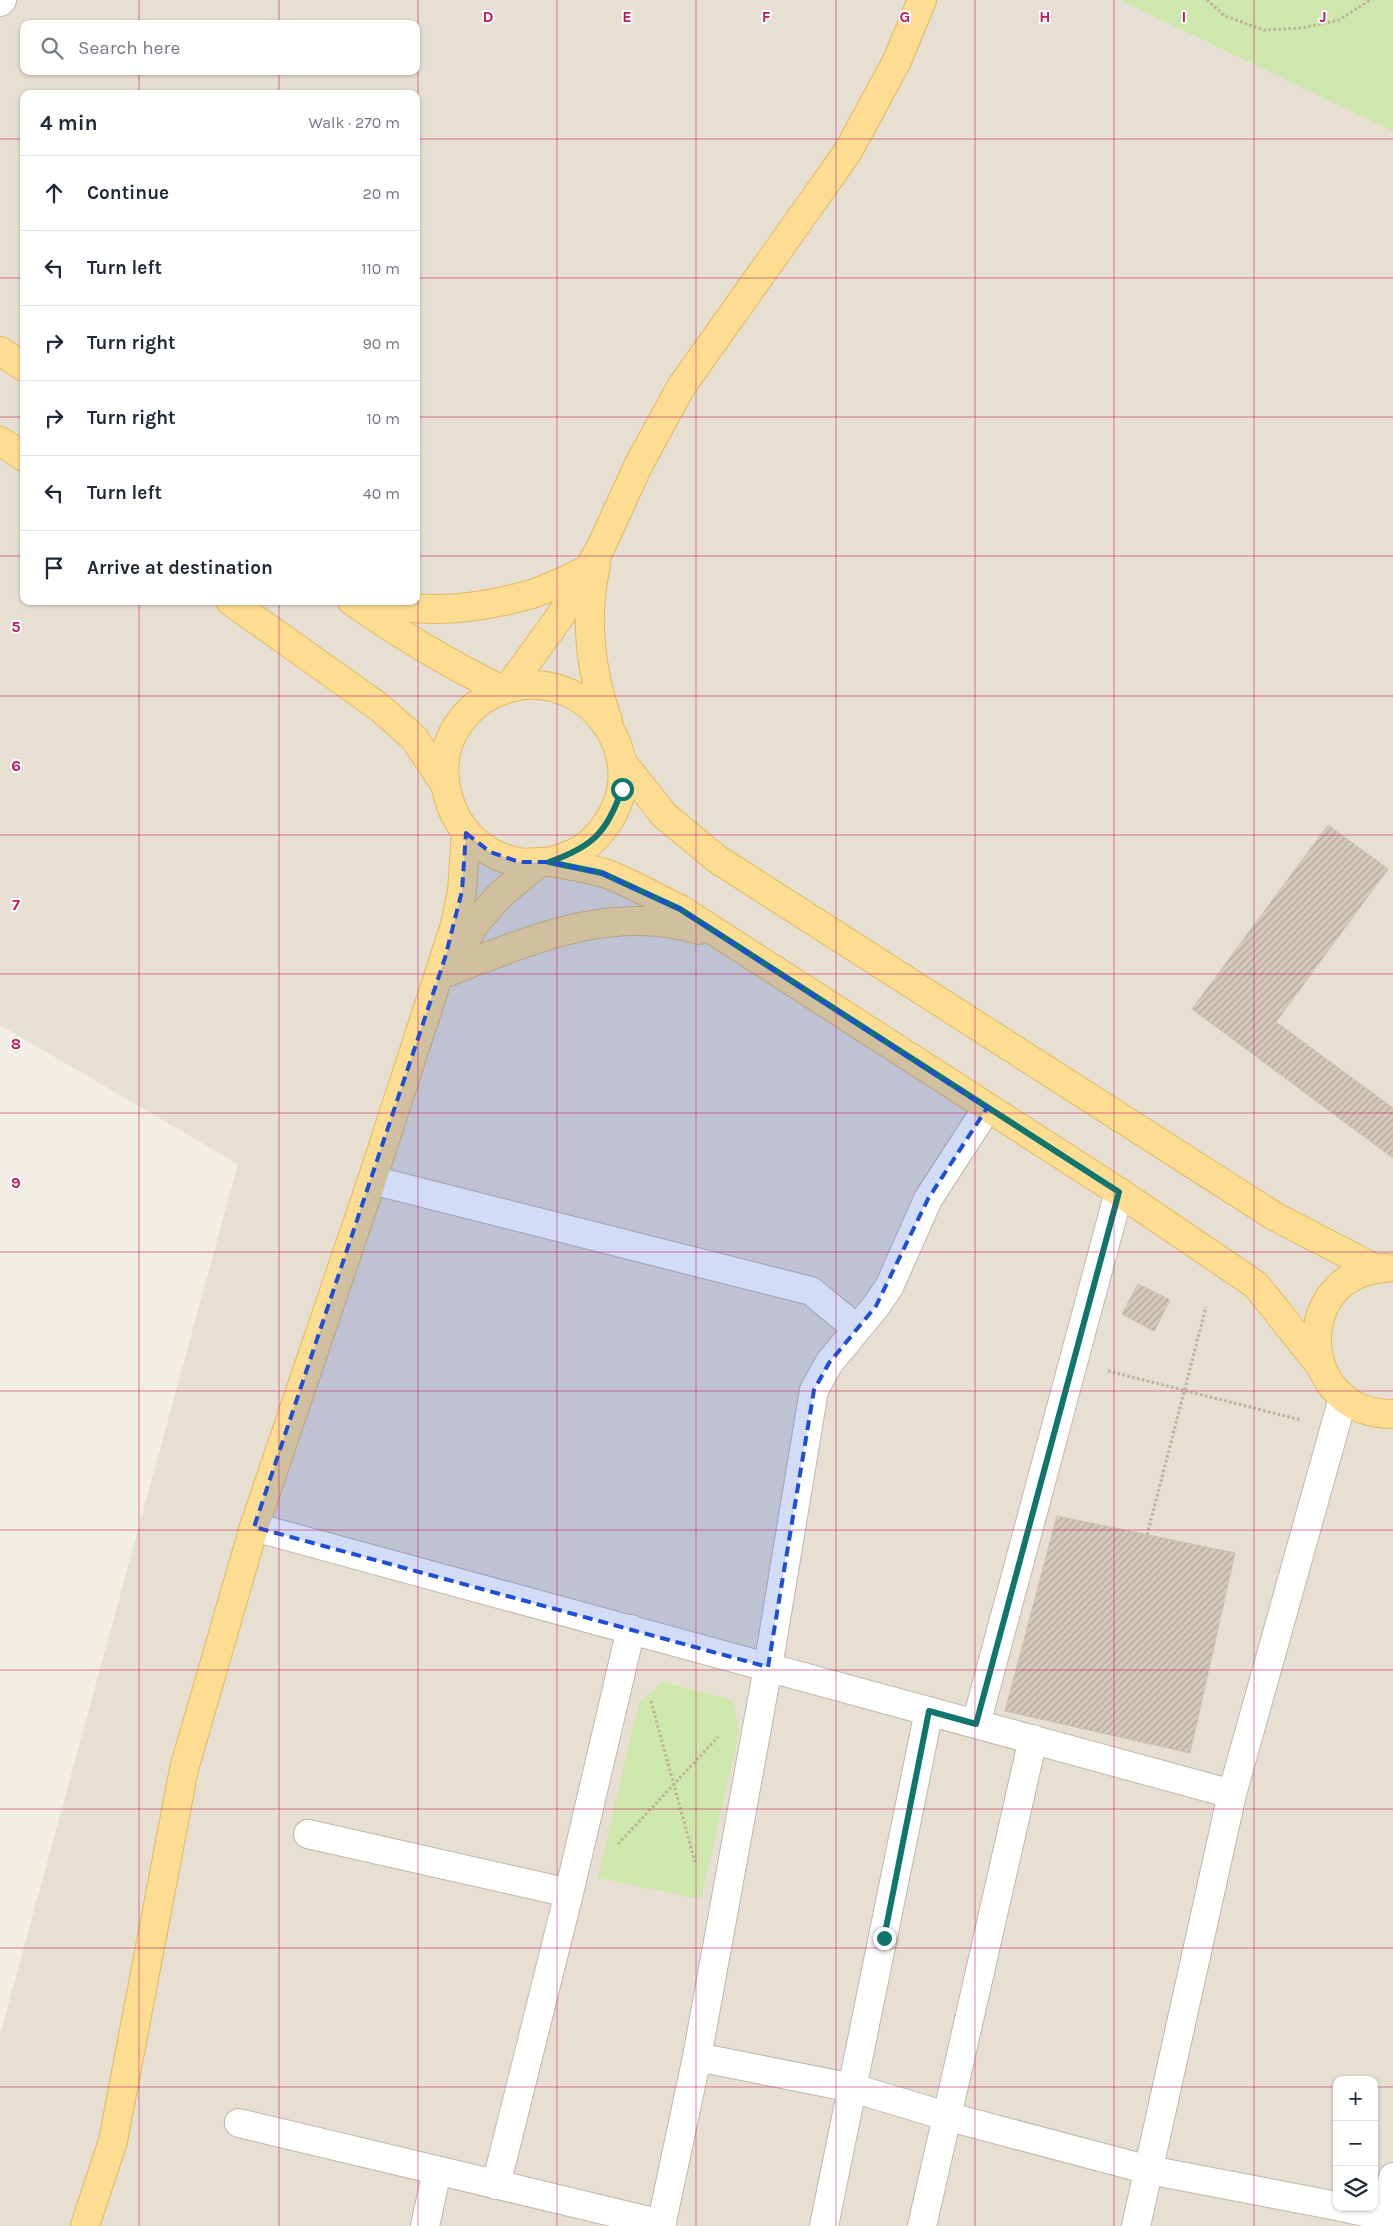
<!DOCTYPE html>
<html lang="en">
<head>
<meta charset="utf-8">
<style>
  body { margin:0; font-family:Karla,sans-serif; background:#f2f2f3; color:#1f2937 }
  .controls { position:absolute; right:15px; bottom:15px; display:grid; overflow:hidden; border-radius:10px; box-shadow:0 1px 4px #0004 }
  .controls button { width:45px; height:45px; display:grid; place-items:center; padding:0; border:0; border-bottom:1px solid #e0e1e3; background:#fff; color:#1f2937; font:25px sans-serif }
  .stop { position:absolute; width:15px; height:15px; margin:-11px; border:4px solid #0f766e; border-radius:50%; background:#fff }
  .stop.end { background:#0f766e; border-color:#fff; box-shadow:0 1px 5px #0008 }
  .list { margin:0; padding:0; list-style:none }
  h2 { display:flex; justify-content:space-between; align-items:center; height:65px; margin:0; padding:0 20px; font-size:21px }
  h2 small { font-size:16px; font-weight:400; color:#747a83 }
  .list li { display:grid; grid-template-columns:32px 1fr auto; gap:15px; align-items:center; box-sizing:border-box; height:75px; padding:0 20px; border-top:1px solid #e0e1e3 }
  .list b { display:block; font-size:19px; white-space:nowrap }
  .list em { font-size:16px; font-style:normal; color:#747a83 }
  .icon { flex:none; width:28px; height:28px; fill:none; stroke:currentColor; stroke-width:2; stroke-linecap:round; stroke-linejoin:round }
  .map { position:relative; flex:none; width:1393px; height:2226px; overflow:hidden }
  .search { position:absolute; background:#fff; box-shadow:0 1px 4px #0004; left:20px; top:20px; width:400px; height:55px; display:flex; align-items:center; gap:12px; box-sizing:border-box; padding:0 18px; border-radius:10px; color:#747a83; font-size:19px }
  .panel { position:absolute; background:#fff; box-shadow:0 1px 4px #0004; left:20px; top:90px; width:400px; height:515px; border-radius:10px }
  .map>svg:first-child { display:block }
  .residential { fill:#e6dfd2; fill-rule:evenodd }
  .green { fill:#cee7ad }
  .building { fill:url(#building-hatch); stroke:#cec1ad }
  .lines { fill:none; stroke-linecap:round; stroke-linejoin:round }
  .minor-casing { stroke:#c0b8aa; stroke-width:30 }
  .major-casing { stroke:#e2b962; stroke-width:30 }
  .path { stroke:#bfb198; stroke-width:3; stroke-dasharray:2.5 2.5; stroke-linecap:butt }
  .minor { stroke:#fff; stroke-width:28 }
  .major { stroke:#fddd92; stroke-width:28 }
  .route { stroke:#0f766e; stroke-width:6 }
  .marked { fill:#1d4ed8; fill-opacity:0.2; stroke:#1d4ed8; stroke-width:4; stroke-dasharray:10 6; stroke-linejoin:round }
  .grid { fill:none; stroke:#c2185b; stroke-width:1; stroke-opacity:0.55 }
  .grid-label { font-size:16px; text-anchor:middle; font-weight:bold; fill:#c2185b; stroke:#fff; stroke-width:4; stroke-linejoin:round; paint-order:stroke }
</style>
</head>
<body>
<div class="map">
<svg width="1393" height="2226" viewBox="0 0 1393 2226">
  <defs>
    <pattern id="building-hatch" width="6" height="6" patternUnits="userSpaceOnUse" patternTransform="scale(1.25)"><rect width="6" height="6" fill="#d4c9ba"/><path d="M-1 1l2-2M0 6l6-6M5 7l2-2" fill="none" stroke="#aea598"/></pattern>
  </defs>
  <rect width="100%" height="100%" fill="#f2eee4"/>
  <!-- residential -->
  <path class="residential" d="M 0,0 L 1393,0 L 1393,2226 L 0,2226 L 0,2035 L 238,1164 L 0,1025 ZM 24,24 L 416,24 L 416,71 L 24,71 ZM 24,94 L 416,94 L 416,601 L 24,601 ZM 1337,2080 L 1374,2080 L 1374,2207 L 1337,2207 Z"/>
  <!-- green -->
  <path class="green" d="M 1120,0 L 1393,0 L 1393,131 Z
    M 663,1682 L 733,1700 L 739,1732 L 701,1899 L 598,1878 L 639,1703 Z"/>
  <!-- building -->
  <path class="building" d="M 1328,825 L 1388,869 L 1276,1022 L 1393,1108 L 1393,1158 L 1192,1009 Z
    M 1138,1284 L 1170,1300 L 1154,1331 L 1122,1314 Z
    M 1057,1516 L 1235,1553 L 1190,1753 L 1005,1711 Z"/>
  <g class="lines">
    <!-- minor casing -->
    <g class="minor-casing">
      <path id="minor" d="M 0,2 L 2,0
        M 372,1180 L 811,1291 L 856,1328
        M 254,1527 L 1232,1794
        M 976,1724 L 1119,1192
        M 308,1834 L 569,1893
        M 697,2057 L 853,2088 L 946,2116 L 1149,2170 L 1337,2206
        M 239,2123 L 662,2224
        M 496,2185 L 569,1893 L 631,1629
        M 1341,2207 L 1384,2216
        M 425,2226 L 437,2171
        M 661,2226 L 697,2057 L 768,1667 L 814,1390 L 829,1363 L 876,1306 L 889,1287 L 928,1199 L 987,1108
        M 824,2226 L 929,1711
        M 922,2226 L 1033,1739
        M 1136,2226 L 1232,1794 L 1343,1398
        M 1382,2226 L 1393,2177"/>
    </g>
    <!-- major casing -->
    <g class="major-casing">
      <path id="major" d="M 0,351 L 24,367
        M 0,441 L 24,457
        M 596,565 C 584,618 590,670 608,721
        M 230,601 L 379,707 L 414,738 L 444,783
        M 352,601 C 400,635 449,664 502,690
        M 375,601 C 425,616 482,608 532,594 C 550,588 568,579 585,571
        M 509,687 L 561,615 L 600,549 L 639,464 L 681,387 L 847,153 L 897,61 L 922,0
        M 622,762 L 664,815 L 717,859 L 1274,1216 L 1376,1269
        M 549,862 C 557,859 566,857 574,853 C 586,848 597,837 605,826 C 659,753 578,656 496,693 C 478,700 462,716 453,733 C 443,753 442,775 448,796 C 456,829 484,856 518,862 C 528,864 539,861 549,862 C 565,864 584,868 601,872 C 625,879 656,898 680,909 L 1119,1192 L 1256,1285 L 1319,1364
        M 457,956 L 474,925 L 500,895 L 540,862
        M 448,972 C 529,941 611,903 699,930
        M 1386,1268 C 1290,1273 1296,1415 1393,1414
        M 85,2226 L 113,2141 L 184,1769 L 254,1527 L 372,1180 L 455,925 L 462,891 L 466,833"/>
    </g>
    <!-- path -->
    <path class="path" d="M 1207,0 L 1225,16 L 1264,30 L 1301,28 L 1339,20 L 1370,0
      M 1108,1371 L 1301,1420
      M 1147,1535 L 1206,1307
      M 651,1701 L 695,1862
      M 618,1844 L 718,1737"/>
    <!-- minor -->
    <use href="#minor" class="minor"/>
    <!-- major -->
    <use href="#major" class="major"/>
  </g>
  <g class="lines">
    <!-- route -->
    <path class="route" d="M 622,789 C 607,833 592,847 549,862 L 602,873 L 680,909 L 1119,1192 L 976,1724 L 929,1711 L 884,1938"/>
  </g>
  <!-- marked area -->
  <path class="marked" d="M 466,833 L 490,852 L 519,862 L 549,862 L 602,873 L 680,909 L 987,1108 L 928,1199 L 876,1306 L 829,1363 L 814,1390 L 768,1667 L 254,1527 L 445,958 L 462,891 Z"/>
  <!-- grid -->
  <path class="grid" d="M 139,0 L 139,24M 279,0 L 279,24M 418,0 L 418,2226M 557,0 L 557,2226M 696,0 L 696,2226M 836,0 L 836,2226M 975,0 L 975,2226M 1114,0 L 1114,2226M 1254,0 L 1254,2226M 139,71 L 139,94M 279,71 L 279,94M 0,139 L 24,139M 416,139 L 1393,139M 0,278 L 24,278M 416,278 L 1393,278M 0,417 L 24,417M 416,417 L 1393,417M 0,556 L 24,556M 416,556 L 1393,556M 139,601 L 139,2226M 279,601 L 279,2226M 0,696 L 1393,696M 0,835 L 1393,835M 0,974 L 1393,974M 0,1113 L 1393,1113M 0,1252 L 1393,1252M 0,1391 L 1393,1391M 0,1530 L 1393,1530M 0,1670 L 1393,1670M 0,1809 L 1393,1809M 0,1948 L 1393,1948M 0,2087 L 1337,2087M 1374,2087 L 1393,2087"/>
  <g class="grid-label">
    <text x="488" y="22">D</text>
    <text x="627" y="22">E</text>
    <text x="766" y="22">F</text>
    <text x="905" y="22">G</text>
    <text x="1045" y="22">H</text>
    <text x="1184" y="22">I</text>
    <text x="1323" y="22">J</text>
    <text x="16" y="632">5</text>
    <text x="16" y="771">6</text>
    <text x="16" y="910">7</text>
    <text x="16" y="1049">8</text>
    <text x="16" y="1188">9</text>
  </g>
</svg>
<div class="controls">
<button>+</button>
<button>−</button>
<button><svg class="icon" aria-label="layers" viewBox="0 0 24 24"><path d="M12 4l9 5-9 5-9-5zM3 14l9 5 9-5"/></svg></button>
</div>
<div class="stop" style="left:622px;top:789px"></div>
<div class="stop end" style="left:884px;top:1938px"></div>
<div class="search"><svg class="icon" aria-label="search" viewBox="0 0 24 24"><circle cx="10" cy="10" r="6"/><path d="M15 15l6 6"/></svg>Search here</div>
<section class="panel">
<h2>4 min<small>Walk · 270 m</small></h2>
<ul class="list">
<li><svg class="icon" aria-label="ahead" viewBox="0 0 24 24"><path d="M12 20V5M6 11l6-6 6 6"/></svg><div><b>Continue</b></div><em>20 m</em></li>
<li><svg class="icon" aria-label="left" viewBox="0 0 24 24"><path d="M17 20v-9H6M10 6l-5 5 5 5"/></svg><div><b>Turn left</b></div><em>110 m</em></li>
<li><svg class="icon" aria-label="right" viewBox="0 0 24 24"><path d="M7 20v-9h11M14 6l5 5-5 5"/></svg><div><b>Turn right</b></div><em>90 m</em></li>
<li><svg class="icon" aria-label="right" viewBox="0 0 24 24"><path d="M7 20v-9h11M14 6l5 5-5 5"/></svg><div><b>Turn right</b></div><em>10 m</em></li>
<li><svg class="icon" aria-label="left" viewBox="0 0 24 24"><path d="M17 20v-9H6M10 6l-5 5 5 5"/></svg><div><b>Turn left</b></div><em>40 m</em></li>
<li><svg class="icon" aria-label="arrive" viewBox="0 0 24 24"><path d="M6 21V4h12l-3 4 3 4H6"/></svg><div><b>Arrive at destination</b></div></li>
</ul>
</section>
</div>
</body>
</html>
